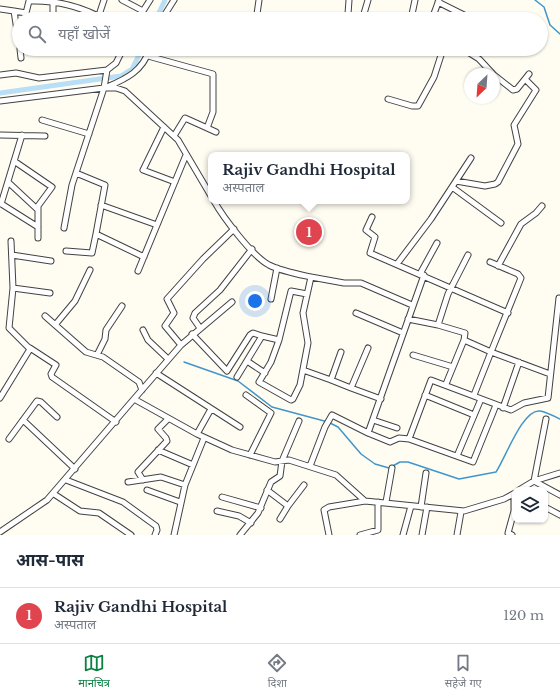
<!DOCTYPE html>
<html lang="hi">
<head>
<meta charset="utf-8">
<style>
  body { margin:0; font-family:"Libre Baskerville","Noto Sans Devanagari",serif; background:#f2f2f3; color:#1f2937 }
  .controls { position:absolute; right:12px; bottom:12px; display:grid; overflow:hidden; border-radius:8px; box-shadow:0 1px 3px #0004 }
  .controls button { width:36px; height:36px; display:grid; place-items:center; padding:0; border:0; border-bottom:1px solid #e0e1e3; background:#fff; color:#1f2937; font:20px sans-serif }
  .compass { position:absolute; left:464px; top:68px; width:36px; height:36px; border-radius:50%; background:#fff; box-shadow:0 1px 3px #0004; rotate:205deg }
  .you { position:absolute; left:255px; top:301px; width:14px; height:14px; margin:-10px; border:3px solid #fff; border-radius:50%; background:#1a73e8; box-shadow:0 0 0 6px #1a73e833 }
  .badge { display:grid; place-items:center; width:26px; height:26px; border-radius:50%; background:#0b8043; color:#fff; font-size:13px; font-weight:700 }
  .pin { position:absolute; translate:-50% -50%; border:2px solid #fff; box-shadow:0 1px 4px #0006 }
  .popup { position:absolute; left:208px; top:152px; width:202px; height:52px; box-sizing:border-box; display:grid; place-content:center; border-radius:8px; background:#fff; filter:drop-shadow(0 1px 3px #0005); font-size:13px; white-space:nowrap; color:#747a83 }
  .popup b { font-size:15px; color:#1f2937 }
  .popup::after { content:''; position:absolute; left:50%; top:100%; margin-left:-8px; border:8px solid transparent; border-top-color:#fff }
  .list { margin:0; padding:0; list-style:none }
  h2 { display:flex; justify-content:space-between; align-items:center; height:52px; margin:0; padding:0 16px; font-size:17px }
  h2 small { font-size:13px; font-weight:400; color:#747a83 }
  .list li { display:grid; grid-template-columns:26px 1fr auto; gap:12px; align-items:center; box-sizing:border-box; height:56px; padding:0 16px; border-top:1px solid #e0e1e3 }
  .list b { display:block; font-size:15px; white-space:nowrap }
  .list p { margin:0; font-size:13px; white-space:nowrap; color:#747a83 }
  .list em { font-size:13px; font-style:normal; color:#747a83 }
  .icon { flex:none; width:22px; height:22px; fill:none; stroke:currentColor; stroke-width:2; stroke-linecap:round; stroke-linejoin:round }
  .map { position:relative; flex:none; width:560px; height:535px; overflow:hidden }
  .search { position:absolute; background:#fff; box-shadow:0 1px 3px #0004; left:12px; right:12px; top:12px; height:44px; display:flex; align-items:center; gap:10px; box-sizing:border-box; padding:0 14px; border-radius:22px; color:#747a83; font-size:15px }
  .sheet { height:108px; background:#fff }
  nav { display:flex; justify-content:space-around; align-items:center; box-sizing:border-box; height:56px; border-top:1px solid #e0e1e3; background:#fff; font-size:11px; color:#747a83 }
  nav a { display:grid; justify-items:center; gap:2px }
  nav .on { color:#0b8043 }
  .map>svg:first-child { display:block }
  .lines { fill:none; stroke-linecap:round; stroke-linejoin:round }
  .stream { stroke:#4096cb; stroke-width:1.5 }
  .canal { stroke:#b8dff5; stroke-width:5 }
  .minor-casing { stroke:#424242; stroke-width:7 }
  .minor { stroke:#fff; stroke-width:5 }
</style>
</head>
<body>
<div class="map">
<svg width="560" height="535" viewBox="0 0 560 535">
  <rect width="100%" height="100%" fill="#fffcf2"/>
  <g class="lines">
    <!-- stream -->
    <path class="stream" d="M 535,0 L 544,7 L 550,25 L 560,34
      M 184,362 L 238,381 L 272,407 L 328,422 L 338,427 L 361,454 L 375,464 L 389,468 L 400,462 L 408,462 L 459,479 L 496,472 C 505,459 523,408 540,411 C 546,412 554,416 560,419"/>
    <!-- canal -->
    <path class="canal" d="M 156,19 L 165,0
      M 0,93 L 121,76 L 132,69 L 142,49"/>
    <!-- minor casing -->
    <g class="minor-casing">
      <path id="minor" d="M 122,0 L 143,11
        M 259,0 L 257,14 L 267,19
        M 349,0 L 348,14 L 375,19
        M 438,2 L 472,19
        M 0,9 L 14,11 L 19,44
        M 14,11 L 26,13 L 29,1 C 53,0 76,5 98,16
        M 363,17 L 368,0
        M 98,18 L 104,0
        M 53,19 L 53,1
        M 138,19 L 150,0
        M 162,19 L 174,0
        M 411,19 L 415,0
        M 432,19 L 439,0
        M 20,49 L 21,58
        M 463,49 L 479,59 L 493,74
        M 148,56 L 213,74 L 213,112 L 207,128
        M 0,75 L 16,73 L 39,78 L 107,70 L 116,63 L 123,49
        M 494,75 L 513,90 L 517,89 L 529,74
        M 107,87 C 128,78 142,71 150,49
        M 388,99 L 412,106 L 418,106 L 434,77 L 443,49
        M 0,101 L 104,88 L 116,88 L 125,91 L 178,140 L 211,196
        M 42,120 L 89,134
        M 164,127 L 143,170 L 175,182
        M 0,135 L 45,136
        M 174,136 L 185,118 L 216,132
        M 14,161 L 52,187 L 38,206 L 38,238
        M 76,173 L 105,185 L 96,234 L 144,257
        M 456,181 L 485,186 L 495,184 L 498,182 L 518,144 L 514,125 L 536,90 L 525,79
        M 8,182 L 37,209
        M 452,187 L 501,223
        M 214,201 C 223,217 252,256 269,265 C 281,271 297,274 311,277 L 303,313 L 308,343 L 300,385 L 293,399 L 291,400 L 259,382 L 271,362 L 279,340 L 262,336 L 237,377
        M 0,203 L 38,227
        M 1,204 L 22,135
        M 101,205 L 157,225
        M 372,217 L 366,230 L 375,237 L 370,253 L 508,313
        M 64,228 L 72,185 L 104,88 L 107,70
        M 66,251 L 92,253 L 96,234
        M 12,255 L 51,261
        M 468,255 L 448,294 L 438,325 L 465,333 L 464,340 L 491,352 L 474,395
        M 490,262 L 518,274 L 521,278 L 491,352 L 550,374
        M 397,264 L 431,219 L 471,158
        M 498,266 L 521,224 L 536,213 L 542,206
        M 138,271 L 186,155
        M 420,274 L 437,243
        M 424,275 L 368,433 L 390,442 L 399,438 L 409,439 L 431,380 L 511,410 L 524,403 L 548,398 L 559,298
        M 311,277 L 344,283 L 361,283 L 412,305
        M 13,288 L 50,293
        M 271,299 L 277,268
        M 356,313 L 403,333
        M 45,316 L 86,352 L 103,357 L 139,382 L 142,390
        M 408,319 L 438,325
        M 55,325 L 75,301 L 90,270
        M 200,328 L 193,318 L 195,313 L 220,290 L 252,249
        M 143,330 L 148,340 L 168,359
        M 192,334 L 227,371 L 250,335 L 253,333 L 262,336
        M 279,340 L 291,291 L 307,294
        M 181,345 L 232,302
        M 30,348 L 56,365 L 51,374 L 52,377 L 116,422
        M 341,352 L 331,380 L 351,388 L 368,348
        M 97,355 L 105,339 L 106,330 L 122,306
        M 413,355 L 453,367
        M 247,361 L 265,373
        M 303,370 L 331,380
        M 156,373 L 240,427
        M 446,384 L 464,340
        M 351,388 L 381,399
        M 246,395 L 271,413 L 250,455
        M 425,395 L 474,415
        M 0,398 L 30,349 L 9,328 L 13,288 L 11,241
        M 134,399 L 181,345 L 165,326 L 174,313 L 167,299 L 203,259 L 234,229
        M 503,408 L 519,362
        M 546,419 L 534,481 L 560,495
        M 23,420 L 75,469
        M 373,420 L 397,428
        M 197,434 L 211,409
        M 9,439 L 37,401 L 41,402 L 57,417
        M 409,439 L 473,462 L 496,405
        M 158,450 L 193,465
        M 457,456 L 481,399
        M 310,466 L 325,427 L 332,415 L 368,433
        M 66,480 L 123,502 L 156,526 L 157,530 L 155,535
        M 143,480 L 138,472 L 167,441 L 166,438 L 158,429 L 168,419
        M 128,482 L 161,477 L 185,485
        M 147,490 L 180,502
        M 267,490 L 288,506 L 280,519
        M 519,490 L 534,481 L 560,473
        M 54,494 L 80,511 L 99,513 L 131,535
        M 222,497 L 261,508
        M 386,502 L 392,468
        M 288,506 L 304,485
        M 421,507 L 426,473
        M 545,507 L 560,515
        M 217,511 L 239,516 L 251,523
        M 0,532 L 47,500 L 134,399 L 197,434 L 232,450 L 275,462 L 289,460 L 336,475 L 365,501
        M 174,535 L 185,485 L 204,438
        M 240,535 L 258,513 L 271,482 L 280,476 L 282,461 L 299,421
        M 329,535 L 324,510 L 329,507 L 365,501 L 464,511 L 504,499 L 515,493
        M 360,535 L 378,530 L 378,502
        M 403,535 L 411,506
        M 422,535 L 427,507
        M 457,535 L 461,512
        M 512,535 L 508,533 L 514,511 L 514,494"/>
    </g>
    <!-- minor -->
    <use href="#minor" class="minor"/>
  </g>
</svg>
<div class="controls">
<button><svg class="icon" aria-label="layers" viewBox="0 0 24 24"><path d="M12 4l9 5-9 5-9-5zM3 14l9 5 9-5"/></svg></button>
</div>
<svg class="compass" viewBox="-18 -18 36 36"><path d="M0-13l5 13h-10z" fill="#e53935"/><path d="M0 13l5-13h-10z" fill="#747a83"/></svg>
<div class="you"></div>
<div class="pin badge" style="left:309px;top:232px;background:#e0444e">1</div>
<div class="popup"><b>Rajiv Gandhi Hospital</b>अस्पताल</div>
<div class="search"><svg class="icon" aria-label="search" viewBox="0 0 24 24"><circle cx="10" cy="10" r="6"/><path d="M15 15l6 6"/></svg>यहाँ खोजें</div>
</div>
<section class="sheet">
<h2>आस-पास<small></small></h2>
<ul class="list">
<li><span class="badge" style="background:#e0444e">1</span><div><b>Rajiv Gandhi Hospital</b><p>अस्पताल</p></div><em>120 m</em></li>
</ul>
</section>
<nav>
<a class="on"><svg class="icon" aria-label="map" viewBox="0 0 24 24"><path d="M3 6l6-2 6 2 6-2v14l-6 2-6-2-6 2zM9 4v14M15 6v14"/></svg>मानचित्र</a>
<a><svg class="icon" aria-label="directions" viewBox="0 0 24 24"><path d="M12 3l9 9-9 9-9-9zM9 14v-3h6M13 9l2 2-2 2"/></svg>दिशा</a>
<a><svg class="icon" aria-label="saved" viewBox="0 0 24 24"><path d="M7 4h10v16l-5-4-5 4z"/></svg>सहेजे गए</a>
</nav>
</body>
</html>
